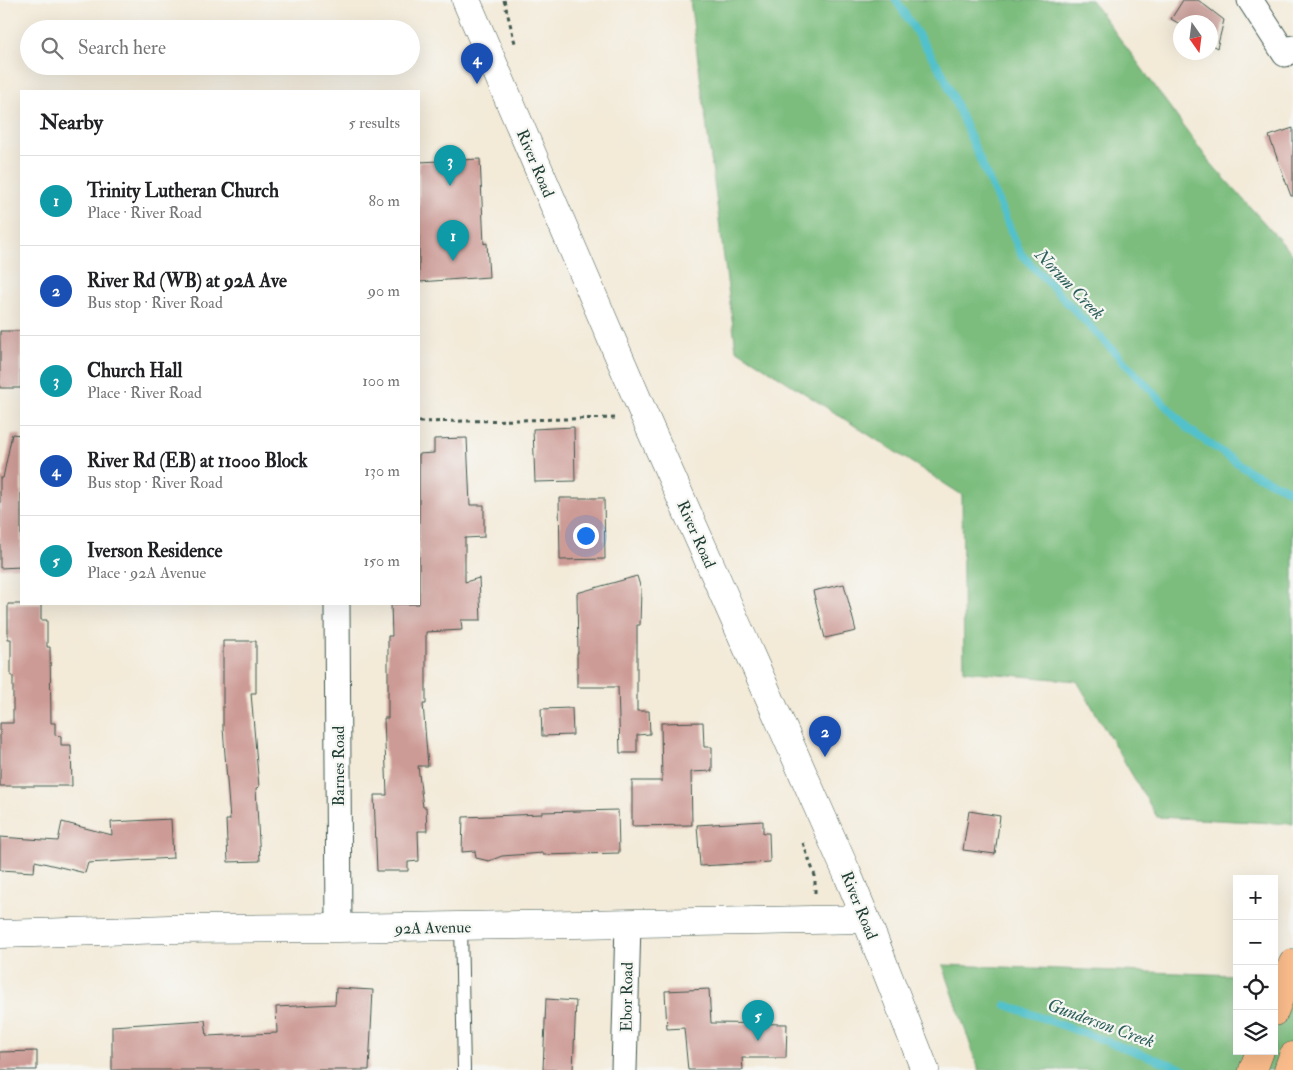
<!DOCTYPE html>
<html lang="en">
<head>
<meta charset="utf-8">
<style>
  body { margin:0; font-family:"IM FELL Double Pica",serif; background:#f6f6f6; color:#202124 }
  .controls { position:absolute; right:15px; bottom:15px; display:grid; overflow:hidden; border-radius:0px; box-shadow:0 5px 20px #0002 }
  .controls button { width:45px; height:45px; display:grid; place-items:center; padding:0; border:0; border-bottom:1px solid #e0e0e0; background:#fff; color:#202124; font:25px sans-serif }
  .compass { position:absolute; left:1173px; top:15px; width:45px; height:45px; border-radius:50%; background:#fff; box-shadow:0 5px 20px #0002; rotate:166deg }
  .you { position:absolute; left:585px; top:535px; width:18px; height:18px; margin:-12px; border:4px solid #fff; border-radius:50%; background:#1a73e8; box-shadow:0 0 0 8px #1a73e833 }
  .badge { display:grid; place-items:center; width:32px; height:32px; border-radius:50%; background:#1a73e8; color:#fff; font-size:16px; font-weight:700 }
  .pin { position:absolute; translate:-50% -41px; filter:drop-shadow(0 1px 2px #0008) }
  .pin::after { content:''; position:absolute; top:26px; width:18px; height:15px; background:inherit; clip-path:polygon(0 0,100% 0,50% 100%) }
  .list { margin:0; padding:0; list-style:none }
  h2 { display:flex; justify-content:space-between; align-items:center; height:65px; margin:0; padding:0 20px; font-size:21px }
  h2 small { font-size:16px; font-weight:400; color:#757577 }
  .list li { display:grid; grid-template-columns:32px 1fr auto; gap:15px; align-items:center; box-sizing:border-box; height:90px; padding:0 20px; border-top:1px solid #e0e0e0 }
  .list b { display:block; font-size:19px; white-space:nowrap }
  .list p { margin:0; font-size:16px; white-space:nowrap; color:#757577 }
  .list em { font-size:16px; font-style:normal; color:#757577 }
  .icon { flex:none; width:28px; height:28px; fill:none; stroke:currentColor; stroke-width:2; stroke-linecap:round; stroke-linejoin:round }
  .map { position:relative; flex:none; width:1293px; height:1070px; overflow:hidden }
  .search { position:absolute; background:#fff; box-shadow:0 5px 20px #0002; left:20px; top:20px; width:400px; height:55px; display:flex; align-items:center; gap:12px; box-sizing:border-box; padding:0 18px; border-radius:28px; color:#757577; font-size:19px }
  .panel { position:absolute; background:#fff; box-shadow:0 5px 20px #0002; left:20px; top:90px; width:400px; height:515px; border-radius:0px }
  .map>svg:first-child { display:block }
  .forest { fill:#7bbd7e; stroke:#4d7d59 }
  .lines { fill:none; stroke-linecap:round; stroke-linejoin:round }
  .stream { stroke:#53c1cb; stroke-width:8 }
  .building { fill:#cd9b96 }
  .service-casing { stroke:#3f574d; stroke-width:14 }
  .minor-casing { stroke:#3f574d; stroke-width:27 }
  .tertiary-casing { stroke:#3f574d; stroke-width:29 }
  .motorway-casing { stroke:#3f574d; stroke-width:29 }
  .path { stroke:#3f574d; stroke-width:3; stroke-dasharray:4 4; stroke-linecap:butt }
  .service { stroke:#fff; stroke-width:12 }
  .minor { stroke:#fff; stroke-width:25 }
  .tertiary { stroke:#fff; stroke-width:28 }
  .motorway { stroke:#fabc8b; stroke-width:28 }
  .labels { text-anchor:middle; stroke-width:4.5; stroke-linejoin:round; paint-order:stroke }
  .street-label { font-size:16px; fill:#1f3d34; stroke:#f6f6f2 }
  .water-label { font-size:18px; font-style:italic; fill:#2c5e5a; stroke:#f6f6f2 }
</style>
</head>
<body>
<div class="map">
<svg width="1293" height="1070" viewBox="0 0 1293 1070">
  <rect width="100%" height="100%" fill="#f6f6f2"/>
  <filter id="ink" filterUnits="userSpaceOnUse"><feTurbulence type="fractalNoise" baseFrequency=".02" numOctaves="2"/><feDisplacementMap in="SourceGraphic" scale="10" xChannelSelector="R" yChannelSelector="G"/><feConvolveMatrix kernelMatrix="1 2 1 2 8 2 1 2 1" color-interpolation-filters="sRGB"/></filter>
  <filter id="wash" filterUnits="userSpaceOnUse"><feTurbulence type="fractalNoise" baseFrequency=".0096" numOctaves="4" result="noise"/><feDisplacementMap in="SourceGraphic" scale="20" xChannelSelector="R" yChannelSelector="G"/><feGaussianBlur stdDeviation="1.12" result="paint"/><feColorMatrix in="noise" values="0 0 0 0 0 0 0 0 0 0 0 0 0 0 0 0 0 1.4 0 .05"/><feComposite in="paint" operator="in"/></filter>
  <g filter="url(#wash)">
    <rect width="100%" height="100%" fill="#f3ead8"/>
    <!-- forest -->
    <path class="forest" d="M 690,0 L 1091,0 L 1135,59 L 1208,160 L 1293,255 L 1293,824 L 1157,817 L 1077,681 L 964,671 L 962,495 L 736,349 Z
      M 943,965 L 1237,975 L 1237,1051 L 1274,1051 L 1274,977 L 1293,977 L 1293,1070 L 979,1070 Z"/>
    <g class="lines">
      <!-- stream -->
      <path class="stream" d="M 896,0 L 943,74 L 1021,254 L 1188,429 L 1252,473 L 1293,492
        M 1006,1005 L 1186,1070"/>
    </g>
    <g id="blocks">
      <!-- building -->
      <path class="building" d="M 1183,0 L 1198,0 L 1224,20 L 1217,48 L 1210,44 L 1210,22 L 1180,22 L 1180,24 L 1171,19 Z
        M 1293,128 L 1293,196 L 1291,196 L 1269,136 Z
        M 480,159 L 484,244 L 487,243 L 489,277 L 419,282 L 419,162 Z
        M 0,331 L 21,331 L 21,388 L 0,388 Z
        M 574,427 L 575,481 L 535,482 L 533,429 Z
        M 12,434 L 21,435 L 21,567 L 0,568 L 0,478 L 3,478 Z
        M 467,438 L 470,505 L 484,505 L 484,537 L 465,538 L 465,582 L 479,578 L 481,620 L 461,620 L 462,630 L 426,632 L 426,704 L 423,704 L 428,766 L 418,766 L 423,807 L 426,807 L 427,831 L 418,831 L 419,861 L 408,862 L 408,871 L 377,871 L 374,795 L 387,795 L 384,718 L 388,718 L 388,636 L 392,636 L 391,604 L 419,604 L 419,454 L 434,453 L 434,439 Z
        M 559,498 L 604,498 L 605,559 L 560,560 Z
        M 637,576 L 641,589 L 640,625 L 637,625 L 637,711 L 649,711 L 650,734 L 637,735 L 637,753 L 620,753 L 618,687 L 577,687 L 577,653 L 578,653 L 577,593 Z
        M 844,584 L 856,631 L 825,638 L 813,591 Z
        M 8,604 L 41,604 L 41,620 L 47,620 L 47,647 L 50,647 L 51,723 L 55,723 L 55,735 L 61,736 L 61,745 L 71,745 L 72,786 L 0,786 L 0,723 L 13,723 L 13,676 L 11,676 L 11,639 L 8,639 Z
        M 223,641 L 256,641 L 256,693 L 251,693 L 259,787 L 256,788 L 260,861 L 228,862 L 226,820 L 230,820 L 223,728 Z
        M 572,708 L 573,735 L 542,736 L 541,709 Z
        M 703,722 L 704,747 L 712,747 L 712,771 L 691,772 L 692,825 L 632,826 L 632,781 L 662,781 L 661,723 Z
        M 618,810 L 619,853 L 543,855 L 543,853 L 502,856 L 489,861 L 476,858 L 475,851 L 462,852 L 463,817 L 542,814 L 542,812 Z
        M 969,811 L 1000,816 L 995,854 L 963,850 Z
        M 171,819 L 173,858 L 88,863 L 85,873 L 35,861 L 34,872 L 0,870 L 0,837 L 58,841 L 62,822 L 112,835 L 111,822 Z
        M 763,821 L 763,833 L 769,833 L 770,862 L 700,866 L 697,825 Z
        M 336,988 L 373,990 L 369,1070 L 112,1070 L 112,1026 L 205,1020 L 207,1036 L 277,1033 L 276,1007 L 335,1004 Z
        M 709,989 L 711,1023 L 787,1024 L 786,1058 L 742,1058 L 743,1070 L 688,1070 L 684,1028 L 667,1029 L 665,991 Z
        M 546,999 L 576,1001 L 573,1070 L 543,1070 Z
        M 37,1051 L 37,1070 L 0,1070 L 0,1052 Z"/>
    </g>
  </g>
  <g filter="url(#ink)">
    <use href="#blocks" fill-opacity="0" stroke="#3f574d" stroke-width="1"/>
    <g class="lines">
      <!-- service casing -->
      <g class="service-casing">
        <path id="service" d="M 461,926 L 464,1070"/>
      </g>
      <!-- minor casing -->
      <g class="minor-casing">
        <path id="minor" d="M 1250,0 L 1285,54 L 1293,48
          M 337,604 L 339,928
          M 624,1070 L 628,924"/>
      </g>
      <!-- tertiary casing -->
      <g class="tertiary-casing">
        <path id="tertiary" d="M 466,0 L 645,417 L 847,873 L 866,919 L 925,1070
          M 0,934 L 170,929 L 339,928 L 866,919"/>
      </g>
      <!-- motorway casing -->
      <g class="motorway-casing">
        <path id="motorway" d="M 1274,1012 L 1293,963
          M 1253,1070 L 1260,1051
          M 1288,1070 L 1293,1056"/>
      </g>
      <!-- path -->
      <path class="path" d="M 504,0 L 515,43
        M 419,422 L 618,418
        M 803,843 L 815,876 L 815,895"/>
      <!-- service -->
      <use href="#service" class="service"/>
      <!-- minor -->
      <use href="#minor" class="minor"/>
      <!-- tertiary -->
      <use href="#tertiary" class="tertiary"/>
      <!-- motorway -->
      <use href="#motorway" class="motorway"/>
    </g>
  </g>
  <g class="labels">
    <!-- street labels -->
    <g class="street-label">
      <text transform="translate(536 163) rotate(67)" y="6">River Road</text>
      <text transform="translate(697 534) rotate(66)" y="6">River Road</text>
      <text transform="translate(338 766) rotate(-90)" y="6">Barnes Road</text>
      <text transform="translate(860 905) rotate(68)" y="6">River Road</text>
      <text transform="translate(433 927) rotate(-1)" y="6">92A Avenue</text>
      <text transform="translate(626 997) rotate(-89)" y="6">Ebor Road</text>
    </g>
    <!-- water labels -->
    <g class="water-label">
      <text transform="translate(1070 284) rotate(46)" y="6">Norum Creek</text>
      <text transform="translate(1101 1023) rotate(20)" y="6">Gunderson Creek</text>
    </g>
  </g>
</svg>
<div class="controls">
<button>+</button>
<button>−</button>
<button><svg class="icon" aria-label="locate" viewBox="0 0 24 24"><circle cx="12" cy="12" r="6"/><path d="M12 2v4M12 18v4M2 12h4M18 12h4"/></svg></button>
<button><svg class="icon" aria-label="layers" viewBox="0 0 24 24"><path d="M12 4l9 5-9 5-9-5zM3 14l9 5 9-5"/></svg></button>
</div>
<svg class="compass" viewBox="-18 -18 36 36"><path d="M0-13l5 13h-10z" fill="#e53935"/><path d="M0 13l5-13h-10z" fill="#757577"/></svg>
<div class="you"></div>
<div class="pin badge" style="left:453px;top:261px;background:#0f9aa8">1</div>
<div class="pin badge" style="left:825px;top:757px;background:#1a4fb4">2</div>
<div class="pin badge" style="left:450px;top:186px;background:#0f9aa8">3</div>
<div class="pin badge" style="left:477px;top:84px;background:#1a4fb4">4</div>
<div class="pin badge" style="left:758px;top:1041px;background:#0f9aa8">5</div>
<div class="search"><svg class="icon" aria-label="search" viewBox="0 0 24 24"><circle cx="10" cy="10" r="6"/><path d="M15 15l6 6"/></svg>Search here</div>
<section class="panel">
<h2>Nearby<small>5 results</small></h2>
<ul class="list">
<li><span class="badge" style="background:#0f9aa8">1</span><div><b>Trinity Lutheran Church</b><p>Place · River Road</p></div><em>80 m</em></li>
<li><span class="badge" style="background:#1a4fb4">2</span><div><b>River Rd (WB) at 92A Ave</b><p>Bus stop · River Road</p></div><em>90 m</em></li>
<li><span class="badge" style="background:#0f9aa8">3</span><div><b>Church Hall</b><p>Place · River Road</p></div><em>100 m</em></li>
<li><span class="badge" style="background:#1a4fb4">4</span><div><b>River Rd (EB) at 11000 Block</b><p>Bus stop · River Road</p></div><em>130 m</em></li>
<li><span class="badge" style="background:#0f9aa8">5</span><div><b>Iverson Residence</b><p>Place · 92A Avenue</p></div><em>150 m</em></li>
</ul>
</section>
</div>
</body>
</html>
